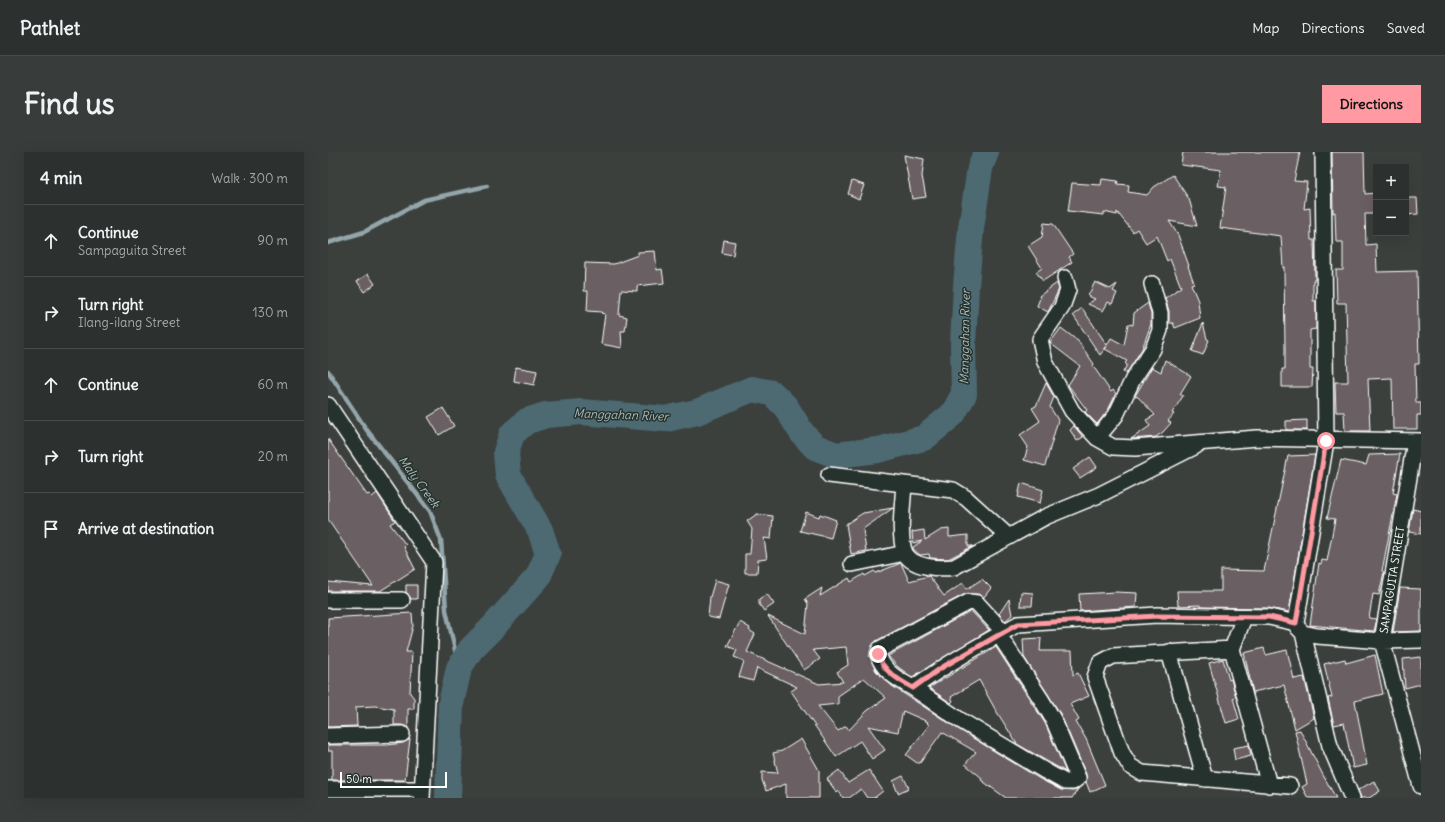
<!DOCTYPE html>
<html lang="en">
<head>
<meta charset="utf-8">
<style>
  body { margin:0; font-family:Delius,sans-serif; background:#383c3a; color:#f1f3f6 }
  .controls { position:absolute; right:12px; top:12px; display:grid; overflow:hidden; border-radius:0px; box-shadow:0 4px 16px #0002 }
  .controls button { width:36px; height:36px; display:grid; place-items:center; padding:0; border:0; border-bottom:1px solid #484b4a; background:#2c302e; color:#f1f3f6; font:20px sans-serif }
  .scale { position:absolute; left:12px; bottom:10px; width:107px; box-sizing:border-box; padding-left:4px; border:2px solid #fff; border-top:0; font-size:11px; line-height:14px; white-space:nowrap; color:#fff; -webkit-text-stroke:3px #26332d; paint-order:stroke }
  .stop { position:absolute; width:12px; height:12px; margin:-9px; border:3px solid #ff9aa2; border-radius:50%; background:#fff }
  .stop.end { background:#ff9aa2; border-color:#fff; box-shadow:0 1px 4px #0008 }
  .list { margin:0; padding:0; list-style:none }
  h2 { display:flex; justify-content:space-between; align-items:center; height:52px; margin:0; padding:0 16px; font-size:17px }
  h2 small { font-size:13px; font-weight:400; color:#a6a9aa }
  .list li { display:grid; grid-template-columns:26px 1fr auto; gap:12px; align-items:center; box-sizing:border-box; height:72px; padding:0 16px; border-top:1px solid #484b4a }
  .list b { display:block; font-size:15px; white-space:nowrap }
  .list p { margin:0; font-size:13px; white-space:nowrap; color:#a6a9aa }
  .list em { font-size:13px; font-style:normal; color:#a6a9aa }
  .icon { flex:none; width:22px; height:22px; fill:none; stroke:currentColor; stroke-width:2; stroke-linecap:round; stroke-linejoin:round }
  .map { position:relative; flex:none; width:1093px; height:646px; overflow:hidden; border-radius:0px }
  header { display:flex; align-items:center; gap:24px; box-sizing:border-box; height:56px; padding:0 20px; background:#2c302e; border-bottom:1px solid #484b4a }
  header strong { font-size:19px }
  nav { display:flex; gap:22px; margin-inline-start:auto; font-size:14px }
  .intro { display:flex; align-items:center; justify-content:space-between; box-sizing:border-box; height:96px; padding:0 24px }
  h1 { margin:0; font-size:28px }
  .button { padding:10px 18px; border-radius:0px; background:#ff9aa2; color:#111; font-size:14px; font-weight:700 }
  main { display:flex; gap:24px; padding:0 24px }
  aside { flex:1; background:#2c302e; border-radius:0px; box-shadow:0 4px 16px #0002 }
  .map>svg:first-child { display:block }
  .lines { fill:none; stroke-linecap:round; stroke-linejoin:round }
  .stream { stroke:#94a6ab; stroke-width:4.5 }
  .river { stroke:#4d6a73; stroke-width:26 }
  .building { fill:#6b5f62; stroke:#fff; fill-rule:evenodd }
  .street-casing { stroke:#fff; stroke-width:18 }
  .street { stroke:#26332d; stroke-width:15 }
  .route { stroke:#ff9aa2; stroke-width:5 }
  .labels { text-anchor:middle; stroke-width:3; stroke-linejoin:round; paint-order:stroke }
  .street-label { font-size:11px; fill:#fff; stroke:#26332d }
  .water-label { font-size:12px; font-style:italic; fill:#afbcc0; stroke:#26332d }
</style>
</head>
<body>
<header>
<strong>Pathlet</strong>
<nav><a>Map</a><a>Directions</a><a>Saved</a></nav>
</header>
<div class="intro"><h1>Find us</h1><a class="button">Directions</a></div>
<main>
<aside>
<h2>4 min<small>Walk · 300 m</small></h2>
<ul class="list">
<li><svg class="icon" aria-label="ahead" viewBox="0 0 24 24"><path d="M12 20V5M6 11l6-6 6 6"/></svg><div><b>Continue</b><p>Sampaguita Street</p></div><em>90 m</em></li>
<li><svg class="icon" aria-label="right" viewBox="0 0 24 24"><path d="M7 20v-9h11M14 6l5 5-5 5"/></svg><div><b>Turn right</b><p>Ilang-ilang Street</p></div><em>130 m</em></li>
<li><svg class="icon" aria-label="ahead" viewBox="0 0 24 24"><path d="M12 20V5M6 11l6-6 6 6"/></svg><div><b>Continue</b></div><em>60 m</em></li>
<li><svg class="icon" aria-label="right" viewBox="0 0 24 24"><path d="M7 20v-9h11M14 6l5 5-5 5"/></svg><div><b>Turn right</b></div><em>20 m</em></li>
<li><svg class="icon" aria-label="arrive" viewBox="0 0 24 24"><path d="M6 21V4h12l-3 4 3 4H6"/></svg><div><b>Arrive at destination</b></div></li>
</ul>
</aside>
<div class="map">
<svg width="1093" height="646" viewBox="0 0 1093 646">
  <rect width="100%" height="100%" fill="#3b403d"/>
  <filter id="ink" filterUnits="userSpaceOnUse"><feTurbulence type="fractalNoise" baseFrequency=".025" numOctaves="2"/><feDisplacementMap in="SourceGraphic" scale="8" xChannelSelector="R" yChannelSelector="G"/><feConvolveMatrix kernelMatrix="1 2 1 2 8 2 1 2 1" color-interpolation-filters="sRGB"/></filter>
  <g filter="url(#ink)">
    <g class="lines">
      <!-- stream -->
      <path class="stream" d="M 0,91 L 36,80 L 96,48 L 159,34
        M 0,219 L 38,277 L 102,359 L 113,388 L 118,458 L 131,516"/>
      <!-- river -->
      <path class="river" d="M 120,646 L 123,551 L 131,516 L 143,497 L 165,475 L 210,425 L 220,402 L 212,378 L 180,323 L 178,300 L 184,282 L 199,269 L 218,263 L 253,260 L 338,267 L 369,260 L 424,237 L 444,241 L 458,255 L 474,281 L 487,295 L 508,303 L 550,298 L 596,286 L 625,262 L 636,242 L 635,192 L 638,134 L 643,76 L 652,16 L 658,0"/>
    </g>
    <!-- building -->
    <path class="building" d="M 855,0 L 972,0 L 966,29 L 979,30 L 976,57 L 982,56 L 983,88 L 986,88 L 987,128 L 985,128 L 985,149 L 988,149 L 988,177 L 982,178 L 982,217 L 985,217 L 984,235 L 954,235 L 954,217 L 957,217 L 957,195 L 956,115 L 955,116 L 953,84 L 892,76 L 898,35 L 890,34 L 893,18 L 853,13 Z
      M 1004,0 L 1036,0 L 1037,42 L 1048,41 L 1048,62 L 1037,62 L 1038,93 L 1048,92 L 1049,120 L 1089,119 L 1091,212 L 1087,212 L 1088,251 L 1093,251 L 1093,263 L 1089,263 L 1089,277 L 1065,277 L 1064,226 L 1040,227 L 1042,279 L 1017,279 L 1016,260 L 1008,260 L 1007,230 L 1020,230 L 1018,151 L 1009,151 L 1008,118 L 1015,118 L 1015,90 L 1008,90 L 1007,60 L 1005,61 Z
      M 576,3 L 596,7 L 594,24 L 598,45 L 584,47 Z
      M 845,23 L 861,47 L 869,74 L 841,69 L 850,83 L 861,114 L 860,114 L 866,131 L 863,132 L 870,149 L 872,166 L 847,176 L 845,171 L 841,171 L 841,159 L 837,146 L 853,135 L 842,107 L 839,109 L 829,84 L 818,91 L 809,77 L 805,80 L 789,60 L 789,63 L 776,60 L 776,63 L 740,59 L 744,31 L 773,33 L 774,27 L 790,29 L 789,32 L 801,33 L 800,40 L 819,43 L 826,35 Z
      M 524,29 L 536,33 L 531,47 L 520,42 Z
      M 1078,46 L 1089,46 L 1090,62 L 1078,63 Z
      M 716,71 L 725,72 L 745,102 L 741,105 L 744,110 L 715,129 L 708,120 L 714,116 L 700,94 L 714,85 Z
      M 396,88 L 407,90 L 405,103 L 394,101 Z
      M 327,99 L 329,118 L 334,117 L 336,131 L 309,134 L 309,139 L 293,138 L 291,163 L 299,165 L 297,179 L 293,179 L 294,196 L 273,192 L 277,162 L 273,161 L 274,160 L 259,159 L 260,139 L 256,139 L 257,111 L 286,112 L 310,103 L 310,100 Z
      M 40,122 L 47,132 L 36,140 L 29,129 Z
      M 767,130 L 782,137 L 789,132 L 785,139 L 789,141 L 784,152 L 780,150 L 775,159 L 760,152 L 767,147 L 760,144 Z
      M 729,131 L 731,137 L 720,160 L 709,154 L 712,146 L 711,144 Z
      M 820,151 L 823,162 L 823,172 L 814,197 L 798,222 L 795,220 L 799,213 L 797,211 L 799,209 L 777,197 L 779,194 L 772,203 L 745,163 L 754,156 L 779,193 L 783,186 L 796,193 L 800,172 L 805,173 L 806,161 Z
      M 875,171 L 879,187 L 881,188 L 875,203 L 864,199 Z
      M 733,176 L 750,189 L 766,212 L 765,214 L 783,240 L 785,238 L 788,242 L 780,258 L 769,272 L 757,260 L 759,258 L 740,233 L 752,214 L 722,191 Z
      M 837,208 L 863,224 L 852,242 L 855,244 L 844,261 L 846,262 L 840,269 L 843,271 L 835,280 L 828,285 L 803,287 L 822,274 L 818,268 L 827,263 L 810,245 L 807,244 L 824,215 L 833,220 Z
      M 188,215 L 209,219 L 206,233 L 186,229 Z
      M 718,231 L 726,245 L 722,255 L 730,268 L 717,314 L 696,308 L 700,295 L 692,283 L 712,269 L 704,256 L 708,254 Z
      M 115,256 L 126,274 L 111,283 L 100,265 Z
      M 979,268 L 979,278 L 958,278 L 958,269 Z
      M 746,274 L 755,285 L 749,289 L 742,278 Z
      M 0,287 L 39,343 L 41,342 L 44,345 L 49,341 L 67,369 L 62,372 L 78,393 L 76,395 L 87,417 L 52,439 L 0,439 L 0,430 L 45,434 L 0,368 Z
      M 1072,302 L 1065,341 L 1069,342 L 1054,419 L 1056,420 L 1051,443 L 1045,442 L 1041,466 L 1049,467 L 1046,479 L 982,473 L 991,411 L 993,412 L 994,408 L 999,409 L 1007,367 L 999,366 L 1013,308 L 1038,313 L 1041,303 Z
      M 987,303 L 961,460 L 941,456 L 872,455 L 872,453 L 850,454 L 849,439 L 893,439 L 893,418 L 936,419 L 960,304 Z
      M 762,305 L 769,315 L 752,326 L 745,317 Z
      M 693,331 L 715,338 L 712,351 L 690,345 Z
      M 565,356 L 535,377 L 538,399 L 523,402 L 518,372 L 535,361 Z
      M 1085,357 L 1093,359 L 1093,382 L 1081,380 Z
      M 478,360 L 491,365 L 492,362 L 508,368 L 503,386 L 472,379 Z
      M 429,362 L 445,364 L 443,387 L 436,386 L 439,407 L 430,408 L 429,421 L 417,421 L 417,402 L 422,402 L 424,377 L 419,369 Z
      M 621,377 L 621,385 L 640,383 L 640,394 L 645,394 L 620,407 L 602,406 L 601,402 L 592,403 L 585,397 L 585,395 L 594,389 L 585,391 L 584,380 L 596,378 L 597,388 L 613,378 Z
      M 573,411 L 581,429 L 601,424 L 616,444 L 635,431 L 639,437 L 654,427 L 663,436 L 656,445 L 650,442 L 637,442 L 548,489 L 544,494 L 541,504 L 548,519 L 564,534 L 627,575 L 712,627 L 733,638 L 745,639 L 750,637 L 744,646 L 678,646 L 653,628 L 654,626 L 637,612 L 648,600 L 614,580 L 592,611 L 589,611 L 578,603 L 601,573 L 599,571 L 600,570 L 575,559 L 570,580 L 540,574 L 557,598 L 544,607 L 532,589 L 508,605 L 463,539 L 469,535 L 429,516 L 425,529 L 411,525 L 416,509 L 406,505 L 409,498 L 399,494 L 412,470 L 422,476 L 421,478 L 427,482 L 419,500 L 491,532 L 515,530 L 509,520 L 520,513 L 518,495 L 485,498 L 492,507 L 476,518 L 440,464 L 477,482 L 480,452 L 477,447 L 494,436 L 492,444 L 521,426 L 523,430 L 536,422 L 537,424 L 546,419 L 548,421 ZM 536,526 L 558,546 L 539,559 L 521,578 L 518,574 L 510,579 L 490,554 L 510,552 L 510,544 Z
      M 387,428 L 401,432 L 391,467 L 380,465 L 382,445 Z
      M 78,433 L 89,433 L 89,447 L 83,447 L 78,440 Z
      M 1072,436 L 1093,437 L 1093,479 L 1065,480 Z
      M 693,440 L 705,441 L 704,454 L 692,454 Z
      M 788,440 L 809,441 L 808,455 L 752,459 L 751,442 Z
      M 439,442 L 446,452 L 436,459 L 431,452 L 431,447 Z
      M 681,447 L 684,463 L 677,469 L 671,462 Z
      M 643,459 L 661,478 L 584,525 L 570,515 L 560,504 Z
      M 84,461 L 85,474 L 78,500 L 84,500 L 82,541 L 86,546 L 86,557 L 80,557 L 80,576 L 74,573 L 66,573 L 66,557 L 47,554 L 28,555 L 29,574 L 0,575 L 0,466 Z
      M 713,486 L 712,499 L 744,499 L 745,523 L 750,521 L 761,544 L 742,552 L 751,568 L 748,570 L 758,587 L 777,633 L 762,640 L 758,630 L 758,622 L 733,563 L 696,505 L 695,487 Z
      M 668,495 L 717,571 L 738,620 L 689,592 L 667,557 L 651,528 L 623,545 L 625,549 L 623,551 L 601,536 Z
      M 936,496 L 938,503 L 959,498 L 966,527 L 976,525 L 986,566 L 967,577 L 956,533 L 925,540 L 916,501 Z
      M 1047,503 L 1055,542 L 1027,549 L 1039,613 L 1025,616 L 1016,571 L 1006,573 L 1000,546 L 1004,545 L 996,512 L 1017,507 L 1018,511 Z
      M 1093,505 L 1093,532 L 1077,536 L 1075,507 Z
      M 895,507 L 901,528 L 903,527 L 908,545 L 905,546 L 911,567 L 898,571 L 881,511 Z
      M 972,578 L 996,625 L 1008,646 L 980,646 L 974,635 L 979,632 L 967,579 Z
      M 82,587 L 77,628 L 4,628 L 4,599 L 0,599 L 0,593 L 59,593 L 75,591 Z
      M 473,587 L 491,618 L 491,646 L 458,646 L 458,632 L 438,639 L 434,628 L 434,620 L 450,621 L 445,601 L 454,599 Z
      M 921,593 L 923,604 L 907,608 L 905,596 Z
      M 511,618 L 520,631 L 541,618 L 555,639 L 546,646 L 539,646 L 533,637 L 521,646 L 515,646 L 511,639 L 509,641 L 499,627 Z
      M 575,624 L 581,636 L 570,641 L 565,629 Z
      M 1046,629 L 1052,639 L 1041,646 L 1033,646 L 1030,638 Z"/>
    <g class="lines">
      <!-- street casing -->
      <g class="street-casing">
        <path id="street" d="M 737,126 L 740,138 L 734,155 L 712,187 L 717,210 L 744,259 L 769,286 L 785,295 L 807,296 L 929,286 L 1093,289
          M 0,253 L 106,410 L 94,646
          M 769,286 L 788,263 L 805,227 L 825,197 L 832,178 L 832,161 L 824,132
          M 1087,289 L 1054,489 L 1093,634
          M 501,323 L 625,338 L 638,346 L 681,385
          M 576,332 C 575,351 570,384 577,401 C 584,416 612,417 626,415 L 717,365 L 771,343 L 868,294
          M 524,412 L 577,401
          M 0,448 L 74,448
          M 916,465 L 904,497 L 941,633
          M 968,471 L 998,289 L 995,0
          M 975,481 L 1002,594 L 1024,646
          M 904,497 L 785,504 L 772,511 L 767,525 L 794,601 L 802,614 L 814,621 L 962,634
          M 841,500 L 877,627
          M 585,536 C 571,528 554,519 550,502 L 552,497 L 641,450 L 649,451 L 672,476 L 671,483 L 713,547 L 725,567 L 750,626 L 745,630 L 737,630 L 717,619 L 632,568 L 585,536 C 618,512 654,492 690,472 L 829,463 L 941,465 L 968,471 L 970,476 L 975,481 L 989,484 L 1054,489 L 1093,488
          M 0,584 L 74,582
          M 0,637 L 94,637"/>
      </g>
      <!-- street -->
      <use href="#street" class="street"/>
    </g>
  </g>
  <g class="lines" filter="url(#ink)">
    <!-- route -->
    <path class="route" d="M 550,502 C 554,519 571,528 585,536 L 613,516 L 690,472 L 829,464 L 941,465 L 968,471 L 998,289"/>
  </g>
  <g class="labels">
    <!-- street labels -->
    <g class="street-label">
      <text transform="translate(1064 428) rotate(-81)" y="4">SAMPAGUITA STREET</text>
    </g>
    <!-- water labels -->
    <g class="water-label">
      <text transform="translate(637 185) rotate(-89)" y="4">Manggahan River</text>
      <text transform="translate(293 263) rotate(2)" y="4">Manggahan River</text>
      <text transform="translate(91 330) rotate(54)" y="4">Maly Creek</text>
    </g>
  </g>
</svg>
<div class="controls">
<button>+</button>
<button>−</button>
</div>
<div class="scale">50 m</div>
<div class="stop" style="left:998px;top:289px"></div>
<div class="stop end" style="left:550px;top:502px"></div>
</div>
</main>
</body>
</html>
